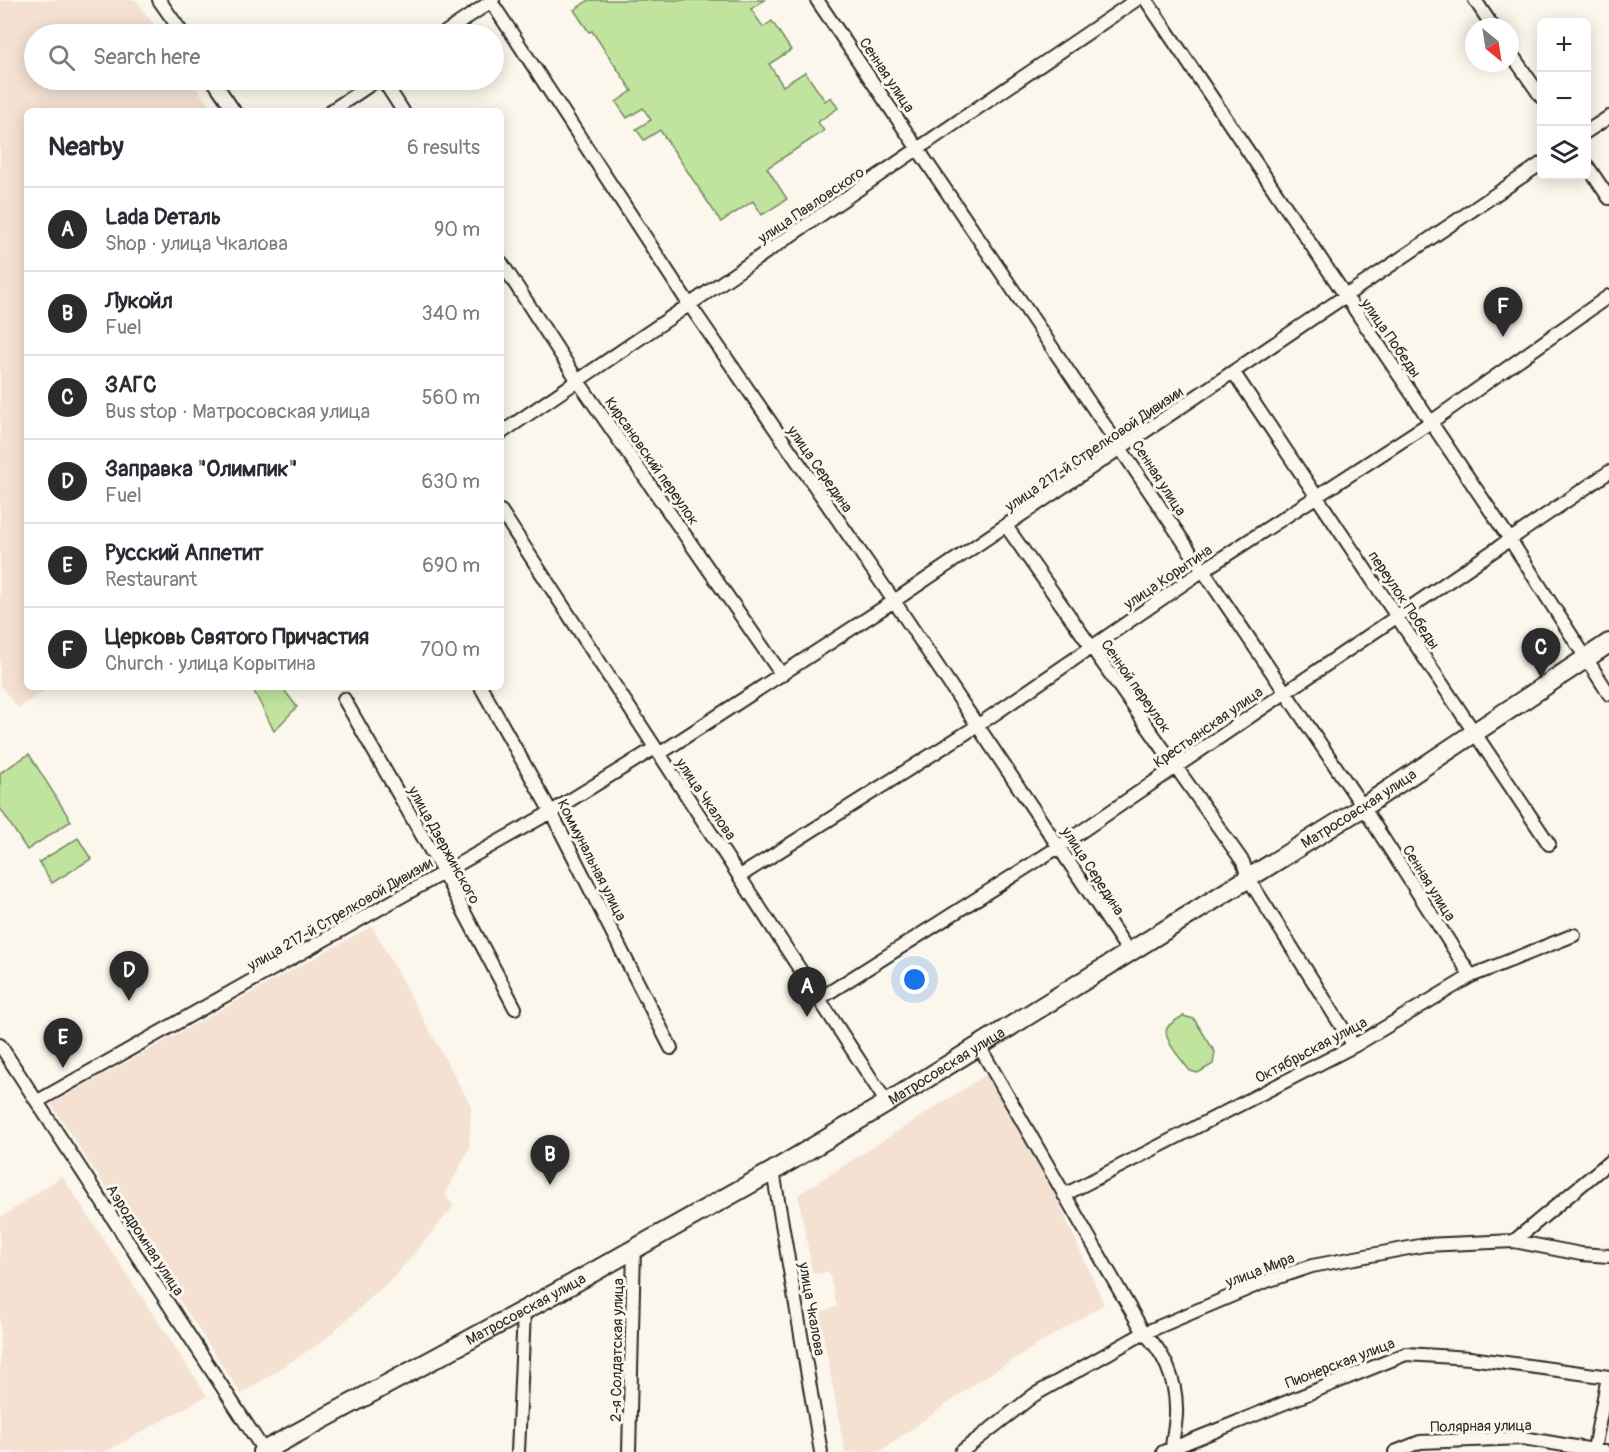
<!DOCTYPE html>
<html lang="en">
<head>
<meta charset="utf-8">
<style>
  body { margin:0; font-family:Pangolin,sans-serif; background:#f7f7f7; color:#2b2b33 }
  .controls { position:absolute; right:18px; top:18px; display:grid; overflow:hidden; border-radius:9px; box-shadow:0 3px 15px #0003 }
  .controls button { width:54px; height:54px; display:grid; place-items:center; padding:0; border:0; border-bottom:2px solid #e1e1e2; background:#fff; color:#2b2b33; font:30px sans-serif }
  .compass { position:absolute; left:1465px; top:18px; width:54px; height:54px; border-radius:50%; background:#fff; box-shadow:0 3px 15px #0003; rotate:150deg }
  .you { position:absolute; left:915px; top:980px; width:21px; height:21px; margin:-15px; border:4px solid #fff; border-radius:50%; background:#1a73e8; box-shadow:0 0 0 9px #1a73e833 }
  .badge { display:grid; place-items:center; width:39px; height:39px; border-radius:50%; background:#2b2b2b; color:#fff; font-size:20px; font-weight:700 }
  .pin { position:absolute; translate:-50% -50px; filter:drop-shadow(0 2px 3px #0008) }
  .pin::after { content:''; position:absolute; top:32px; width:21px; height:18px; background:inherit; clip-path:polygon(0 0,100% 0,50% 100%) }
  .list { margin:0; padding:0; list-style:none }
  h2 { display:flex; justify-content:space-between; align-items:center; height:78px; margin:0; padding:0 24px; font-size:26px }
  h2 small { font-size:20px; font-weight:400; color:#7c7c81 }
  .list li { display:grid; grid-template-columns:39px 1fr auto; gap:18px; align-items:center; box-sizing:border-box; height:84px; padding:0 24px; border-top:2px solid #e1e1e2 }
  .list b { display:block; font-size:22px; white-space:nowrap }
  .list p { margin:0; font-size:20px; white-space:nowrap; color:#7c7c81 }
  .list em { font-size:20px; font-style:normal; color:#7c7c81 }
  .icon { flex:none; width:33px; height:33px; fill:none; stroke:currentColor; stroke-width:2; stroke-linecap:round; stroke-linejoin:round }
  .map { position:relative; flex:none; width:1609px; height:1452px; overflow:hidden }
  .search { position:absolute; background:#fff; box-shadow:0 3px 15px #0003; left:24px; top:24px; width:480px; height:66px; display:flex; align-items:center; gap:15px; box-sizing:border-box; padding:0 21px; border-radius:33px; color:#7c7c81; font-size:22px }
  .panel { position:absolute; background:#fff; box-shadow:0 3px 15px #0003; left:24px; top:108px; width:480px; height:582px; border-radius:9px }
  .map>svg:first-child { display:block }
  .built { fill:#f4e1d2 }
  .green { fill:#c0e49e; stroke:#768864; stroke-width:1.5 }
  .lines { fill:none; stroke-linecap:round; stroke-linejoin:round }
  .minor-casing { stroke:#2b2b2b; stroke-width:16 }
  .highway-casing { stroke:#2b2b2b; stroke-width:22 }
  .minor { stroke:#fbf7ec; stroke-width:12 }
  .highway { stroke:#fbf7ec; stroke-width:18 }
  .labels { text-anchor:middle; stroke-width:6; stroke-linejoin:round; paint-order:stroke }
  .street-label { font-size:15px; fill:#2b2b2b; stroke:#fbf7ec }
</style>
</head>
<body>
<div class="map">
<svg width="1609" height="1452" viewBox="0 0 1609 1452">
  <rect width="100%" height="100%" fill="#fbf7ec"/>
  <filter id="ink" filterUnits="userSpaceOnUse"><feTurbulence type="fractalNoise" baseFrequency=".0167" numOctaves="2"/><feDisplacementMap in="SourceGraphic" scale="12" xChannelSelector="R" yChannelSelector="G"/><feConvolveMatrix kernelMatrix="1 2 1 2 8 2 1 2 1" color-interpolation-filters="sRGB"/></filter>
  <g filter="url(#ink)">
    <!-- built -->
    <path class="built" d="M 0,0 L 136,0 L 160,34 L 34,34 L 34,80 L 191,80 L 213,111 L 27,111 L 27,687 L 49,687 L 18,708 L 0,685 Z
      M 372,926 L 471,1106 L 469,1149 L 445,1195 L 454,1206 L 396,1275 L 322,1342 L 241,1394 L 51,1104 Z
      M 987,1074 L 1054,1192 L 1104,1304 L 985,1377 L 879,1452 L 845,1452 L 819,1312 L 837,1307 L 829,1272 L 813,1274 L 798,1195 Z
      M 62,1176 L 207,1396 L 105,1452 L 0,1452 L 0,1218 Z"/>
    <!-- green -->
    <path class="green" d="M 589,0 L 764,0 L 751,9 L 763,27 L 772,21 L 791,50 L 769,64 L 783,86 L 805,72 L 825,101 L 831,97 L 838,108 L 818,122 L 824,131 L 767,168 L 787,199 L 762,215 L 753,201 L 721,222 L 660,130 L 644,140 L 636,129 L 651,120 L 643,108 L 627,118 L 616,102 L 632,91 L 592,31 L 589,32 L 574,10 Z
      M 252,687 L 282,687 L 297,707 L 274,731 Z
      M 29,754 L 71,821 L 27,850 L 0,808 L 0,773 Z
      M 78,838 L 91,859 L 52,883 L 39,862 Z
      M 1183,1016 L 1194,1019 L 1215,1052 L 1213,1064 L 1198,1073 L 1190,1071 C 1184,1062 1162,1040 1167,1028 C 1170,1023 1178,1019 1183,1016 Z"/>
    <g class="lines">
      <!-- minor casing -->
      <g class="minor-casing">
        <path id="minor" d="M 159,0 L 183,34
          M 490,0 L 689,304 L 894,601 L 1129,952
          M 817,0 L 1363,807 L 1471,976
          M 1146,0 L 1511,541 L 1609,694
          M 1475,0 L 1493,27
          M 443,34 L 493,0
          M 1510,52 L 1542,98
          M 213,80 L 234,111
          M 383,80 L 403,111
          M 331,111 L 377,80
          M 1586,132 L 1609,117
          M 1586,164 L 1609,198
          M 501,262 L 578,381 L 782,675
          M 1234,373 L 1549,844
          M 501,433 L 1136,0
          M 501,511 L 887,1103
          M 1006,526 L 1243,862 L 1248,878 L 1354,1046
          M 481,687 L 551,812 L 671,1048
          M 344,699 L 443,872 L 515,1008
          M 659,754 L 894,601 L 1542,163
          M 740,876 L 977,726 L 1202,571 L 1431,422 L 1609,296
          M 819,999 L 1060,846 L 1609,472
          M 0,1045 L 264,1451
          M 979,1046 L 1144,1333 C 1164,1352 1176,1380 1176,1408 C 1177,1422 1172,1436 1172,1451
          M 38,1101 L 551,812 L 655,748
          M 773,1171 L 821,1452
          M 1064,1195 L 1354,1046 L 1471,976 L 1574,935
          M 1514,1241 L 1609,1162
          M 1594,1449 L 1608,1377
          M 518,1452 L 524,1311
          M 629,1452 L 634,1249
          M 961,1452 L 1034,1395 L 1144,1333 L 1264,1282 L 1312,1266 L 1425,1245 L 1514,1241 L 1581,1254 L 1609,1256
          M 1163,1452 L 1406,1354 L 1470,1358 L 1609,1377
          M 1395,1452 L 1420,1442 L 1523,1438 L 1605,1452"/>
      </g>
      <!-- highway casing -->
      <g class="highway-casing">
        <g id="highway">
          <path id="s1" d="M 262,1452 L 556,1293 L 773,1171 L 887,1103 L 1363,807 L 1609,643"/>
        </g>
      </g>
      <!-- minor -->
      <use href="#minor" class="minor"/>
      <!-- highway -->
      <use href="#highway" class="highway"/>
    </g>
  </g>
  <g class="labels">
    <!-- street labels -->
    <g class="street-label">
      <text transform="translate(887 75) rotate(56)" y="5">Сенная улица</text>
      <text transform="translate(811 205) rotate(-34)" y="5">улица Павловского</text>
      <text transform="translate(1391 338) rotate(55)" y="5">улица Победы</text>
      <text transform="translate(1094 449) rotate(-34)" y="5">улица 217-й Стрелковой Дивизии</text>
      <text transform="translate(652 461) rotate(55)" y="5">Кирсановский переулок</text>
      <text transform="translate(820 469) rotate(55)" y="5">улица Середина</text>
      <text transform="translate(1159 478) rotate(57)" y="5">Сенная улица</text>
      <text transform="translate(1168 577) rotate(-34)" y="5">улица Корытина</text>
      <text transform="translate(1404 600) rotate(56)" y="5">переулок Победы</text>
      <text transform="translate(1136 686) rotate(55)" y="5">Сенной переулок</text>
      <text transform="translate(1208 727) rotate(-35)" y="5">Крестьянская улица</text>
      <text transform="translate(706 799) rotate(56)" y="5">улица Чкалова</text>
      <text dy="5" stroke="none"><textPath href="#s1" startOffset="1272">Матросовская улица</textPath></text>
      <text transform="translate(444 845) rotate(61)" y="5">улица Дзержинского</text>
      <text transform="translate(592 860) rotate(63)" y="5">Коммунальная улица</text>
      <text transform="translate(1093 871) rotate(57)" y="5">улица Середина</text>
      <text transform="translate(1429 883) rotate(58)" y="5">Сенная улица</text>
      <text transform="translate(340 914) rotate(-30)" y="5">улица 217-й Стрелковой Дивизии</text>
      <text transform="translate(1311 1050) rotate(-28)" y="5">Октябрьская улица</text>
      <text dy="5" stroke="none"><textPath href="#s1" startOffset="786">Матросовская улица</textPath></text>
      <text transform="translate(145 1240) rotate(57)" y="5">Аэродромная улица</text>
      <text transform="translate(1260 1270) rotate(-21)" y="5">улица Мира</text>
      <text dy="5" stroke="none"><textPath href="#s1" startOffset="300">Матросовская улица</textPath></text>
      <text transform="translate(812 1309) rotate(80)" y="5">улица Чкалова</text>
      <text transform="translate(617 1350) rotate(-89)" y="5">2-я Солдатская улица</text>
      <text transform="translate(1340 1363) rotate(-21)" y="5">Пионерская улица</text>
      <text transform="translate(1481 1426) rotate(-1)" y="5">Полярная улица</text>
    </g>
  </g>
</svg>
<div class="controls">
<button>+</button>
<button>−</button>
<button><svg class="icon" aria-label="layers" viewBox="0 0 24 24"><path d="M12 4l9 5-9 5-9-5zM3 14l9 5 9-5"/></svg></button>
</div>
<svg class="compass" viewBox="-18 -18 36 36"><path d="M0-13l5 13h-10z" fill="#e53935"/><path d="M0 13l5-13h-10z" fill="#7c7c81"/></svg>
<div class="you"></div>
<div class="pin badge" style="left:807px;top:1017px">A</div>
<div class="pin badge" style="left:550px;top:1185px">B</div>
<div class="pin badge" style="left:1541px;top:678px">C</div>
<div class="pin badge" style="left:129px;top:1001px">D</div>
<div class="pin badge" style="left:63px;top:1068px">E</div>
<div class="pin badge" style="left:1503px;top:337px">F</div>
<div class="search"><svg class="icon" aria-label="search" viewBox="0 0 24 24"><circle cx="10" cy="10" r="6"/><path d="M15 15l6 6"/></svg>Search here</div>
<section class="panel">
<h2>Nearby<small>6 results</small></h2>
<ul class="list">
<li><span class="badge">A</span><div><b>Lada Dеталь</b><p>Shop · улица Чкалова</p></div><em>90 m</em></li>
<li><span class="badge">B</span><div><b>Лукойл</b><p>Fuel</p></div><em>340 m</em></li>
<li><span class="badge">C</span><div><b>ЗАГС</b><p>Bus stop · Матросовская улица</p></div><em>560 m</em></li>
<li><span class="badge">D</span><div><b>Заправка &quot;Олимпик&quot;</b><p>Fuel</p></div><em>630 m</em></li>
<li><span class="badge">E</span><div><b>Русский Аппетит</b><p>Restaurant</p></div><em>690 m</em></li>
<li><span class="badge">F</span><div><b>Церковь Святого Причастия</b><p>Church · улица Корытина</p></div><em>700 m</em></li>
</ul>
</section>
</div>
</body>
</html>
